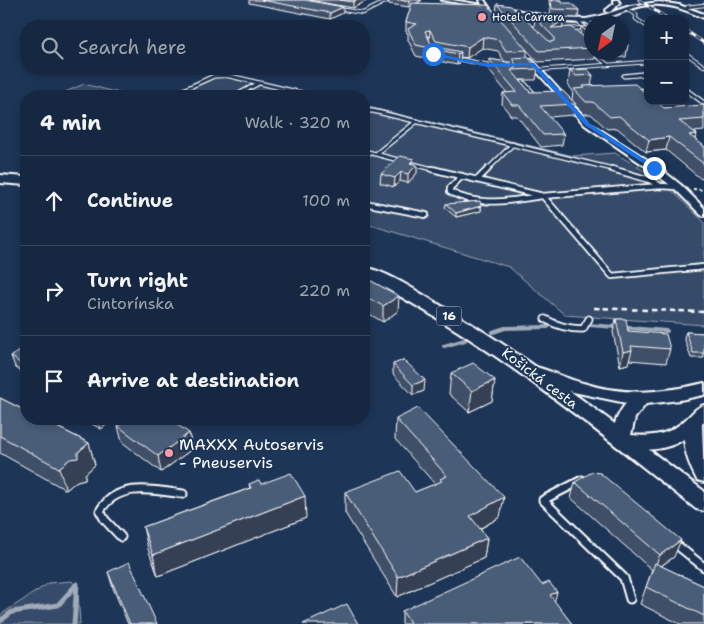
<!DOCTYPE html>
<html lang="en">
<head>
<meta charset="utf-8">
<style>
  body { margin:0; font-family:"Shantell Sans",sans-serif; background:#23344c; color:#f1f3f6 }
  .controls { position:absolute; right:15px; top:15px; display:grid; overflow:hidden; border-radius:10px; box-shadow:0 2px 8px #0003 }
  .controls button { width:45px; height:45px; display:grid; place-items:center; padding:0; border:0; border-bottom:1px solid #35445a; background:#162841; color:#f1f3f6; font:25px sans-serif }
  .compass { position:absolute; left:584px; top:15px; width:45px; height:45px; border-radius:50%; background:#162841; box-shadow:0 2px 8px #0003; rotate:213deg }
  .stop { position:absolute; width:15px; height:15px; margin:-11px; border:4px solid #1a73e8; border-radius:50%; background:#fff }
  .stop.end { background:#1a73e8; border-color:#fff; box-shadow:0 1px 5px #0008 }
  .list { margin:0; padding:0; list-style:none }
  h2 { display:flex; justify-content:space-between; align-items:center; height:65px; margin:0; padding:0 20px; font-size:21px }
  h2 small { font-size:16px; font-weight:400; color:#9ea6b1 }
  .list li { display:grid; grid-template-columns:32px 1fr auto; gap:15px; align-items:center; box-sizing:border-box; height:90px; padding:0 20px; border-top:1px solid #35445a }
  .list b { display:block; font-size:19px; white-space:nowrap }
  .list p { margin:0; font-size:16px; white-space:nowrap; color:#9ea6b1 }
  .list em { font-size:16px; font-style:normal; color:#9ea6b1 }
  .icon { flex:none; width:28px; height:28px; fill:none; stroke:currentColor; stroke-width:2; stroke-linecap:round; stroke-linejoin:round }
  .map { position:relative; flex:none; width:704px; height:624px; overflow:hidden }
  .search { position:absolute; background:#162841; box-shadow:0 2px 8px #0003; left:20px; top:20px; width:350px; height:55px; display:flex; align-items:center; gap:12px; box-sizing:border-box; padding:0 18px; border-radius:20px; color:#9ea6b1; font-size:19px }
  .panel { position:absolute; background:#162841; box-shadow:0 2px 8px #0003; left:20px; top:90px; width:350px; height:335px; border-radius:20px }
  .map>svg:first-child { display:block }
  .green { fill:#364b69; stroke:#9aa5b4 }
  .lines { fill:none; stroke-linecap:round; stroke-linejoin:round }
  .stream-far1 { stroke:#a0aab8; stroke-width:4 }
  .stream { stroke:#a0aab8; stroke-width:5 }
  .lane-far4-casing { stroke:#fff; stroke-width:4.5 }
  .lane-far3-casing { stroke:#fff; stroke-width:5.5 }
  .lane-far2-casing { stroke:#fff; stroke-width:8 }
  .lane-far1-casing { stroke:#fff; stroke-width:9 }
  .lane-casing { stroke:#fff; stroke-width:11 }
  .street-casing { stroke:#fff; stroke-width:4 }
  .secondary-casing { stroke:#fff; stroke-width:4 }
  .primary-casing { stroke:#fff; stroke-width:4 }
  .path-far1 { stroke:#fff; stroke-width:2; stroke-dasharray:3 2.5; stroke-linecap:butt }
  .path { stroke:#fff; stroke-width:2.5; stroke-dasharray:5.5 4; stroke-linecap:butt }
  .lane-far4 { stroke:#1d3557; stroke-width:2.5 }
  .lane-far3 { stroke:#1d3557; stroke-width:3 }
  .lane-far2 { stroke:#1d3557; stroke-width:4.5 }
  .lane-far1 { stroke:#1d3557; stroke-width:5.5 }
  .lane { stroke:#1d3557; stroke-width:7 }
  .street { fill:#1d3557; fill-rule:evenodd }
  .secondary { fill:#1d3557; fill-rule:evenodd }
  .primary { fill:#1d3557; fill-rule:evenodd }
  .rail-casing { stroke:#fff; stroke-width:3 }
  .rail { stroke:#1d3557; stroke-width:2; stroke-dasharray:6; stroke-linecap:butt }
  .wall { fill:#405068; stroke:#fff; fill-rule:evenodd }
  .shaded-wall { fill:#344155; stroke:#fff }
  .building { fill:#4a5d79; stroke:#fff }
  .route { fill:#1a73e8 }
  .poi-dot { fill:#ff9aa2; stroke:#1d3557; stroke-width:2 }
  .labels { text-anchor:middle; stroke-width:4; stroke-linejoin:round; paint-order:stroke }
  .far-poi-label { font-size:11px; fill:#fff; stroke:#1d3557; text-anchor:start }
  .shield { fill:#1d3557; stroke:#bbc2cd; stroke-width:1 }
  .shield-label { font-size:12px; font-weight:bold; fill:#fff }
  .street-label { font-size:14px; fill:#fff; stroke:#1d3557 }
  .near-poi-label { font-size:16px; fill:#fff; stroke:#1d3557; text-anchor:start }
</style>
</head>
<body>
<div class="map">
<svg width="704" height="624" viewBox="0 0 704 624">
  <rect width="100%" height="100%" fill="#1d3557"/>
  <filter id="ink" filterUnits="userSpaceOnUse"><feTurbulence type="fractalNoise" baseFrequency=".02" numOctaves="2"/><feDisplacementMap in="SourceGraphic" scale="10" xChannelSelector="R" yChannelSelector="G"/><feConvolveMatrix kernelMatrix="1 2 1 2 8 2 1 2 1" color-interpolation-filters="sRGB"/></filter>
  <g filter="url(#ink)">
    <!-- green -->
    <path class="green" d="M 218,72 L 321,96 L 167,96 Z
      M 84,84 L 131,96 L 56,96 Z
      M 364,106 L 573,156 L 615,153 L 664,183 L 704,222 L 704,325 L 565,315 L 509,267 L 364,223 Z
      M 72,581 L 78,591 L 80,624 L 0,624 L 0,615 L 49,583 Z"/>
    <g class="lines">
      <!-- stream-far1 -->
      <path class="stream-far1" d="M 589,325 L 667,331
        M 493,332 L 505,328 L 548,327
        M 444,346 L 465,340"/>
      <!-- stream -->
      <path class="stream" d="M 0,621 L 12,612 L 58,605 L 77,584
        M 74,624 L 77,584"/>
      <!-- lane-far4 casing -->
      <g class="lane-far4-casing">
        <path id="lane-far4" d="M 687,7 L 704,5
          M 338,9 L 363,13 L 389,0
          M 625,9 L 636,14 L 636,19 L 648,27
          M 577,21 L 592,33
          M 586,21 L 592,25
          M 567,29 L 586,28
          M 592,52 L 608,65
          M 685,53 L 704,66
          M 453,58 L 494,66
          M 538,70 L 648,62
          M 218,76 L 229,76
          M 628,76 L 648,74"/>
      </g>
      <!-- lane-far3 casing -->
      <g class="lane-far3-casing">
        <path id="lane-far3" d="M 624,76 L 643,74
          M 523,82 L 536,96
          M 685,89 L 704,103
          M 636,91 L 648,90
          M 170,96 L 214,76 L 226,75 L 314,96
          M 235,96 L 259,83
          M 364,111 L 373,111 L 617,170
          M 364,151 L 402,161
          M 376,154 L 417,121
          M 413,164 L 437,170
          M 487,170 L 513,144"/>
      </g>
      <!-- lane-far2 casing -->
      <g class="lane-far2-casing">
        <path id="lane-far2" d="M 432,169 L 543,196 L 660,186 L 677,187
          M 612,169 L 650,180 L 660,186
          M 462,176 L 450,188 L 450,192 C 480,208 511,200 543,196 L 612,276 L 704,267
          M 477,180 L 488,169
          M 364,203 L 426,215"/>
      </g>
      <!-- lane-far1 casing -->
      <g class="lane-far1-casing">
        <path id="lane-far1" d="M 545,319 C 557,326 569,329 583,329 L 589,319"/>
      </g>
      <!-- lane casing -->
      <g class="lane-casing">
        <path id="lane" d="M 582,480 L 543,500 L 624,578 L 630,599
          M 121,537 L 105,520 L 100,511 C 117,481 154,490 183,494
          M 673,542 L 704,567"/>
      </g>
      <!-- street casing -->
      <g class="street-casing">
        <path id="street" d="M 441,0 L 452,0 L 482,5 L 480,0 L 484,0 L 495,16 L 490,17 L 484,7 Z
          M 613,0 L 618,0 L 620,3 L 610,12 L 606,12 L 606,10 L 615,3 Z
          M 659,2 L 679,5 L 704,14 L 704,18 C 685,10 670,3 649,5 C 630,7 615,16 598,21 C 578,26 521,19 503,10 L 506,8 L 556,18 L 586,19 L 601,16 L 630,6 Z
          M 527,59 L 531,59 L 589,123 L 657,166 L 681,185 L 704,208 L 704,216 L 701,215 L 675,189 L 651,170 L 585,125 L 527,61 Z"/>
      </g>
      <!-- secondary casing -->
      <g class="secondary-casing">
        <path id="secondary" d="M 536,367 C 552,371 567,379 583,383 C 624,396 663,393 704,383 L 704,395 L 680,400 L 646,404 L 635,418 L 631,435 C 654,437 669,435 686,419 C 692,414 696,407 704,405 L 704,422 L 702,424 L 704,482 L 697,480 C 690,467 685,454 684,439 C 665,452 637,452 616,446 C 608,432 618,414 626,403 L 573,392 L 530,376 L 528,372 L 530,368 Z"/>
      </g>
      <!-- primary casing -->
      <g class="primary-casing">
        <path id="primary" d="M 0,175 L 26,177 L 26,185 L 0,183 Z
          M 364,267 C 386,271 415,290 435,302 C 530,357 616,425 704,491 L 704,511 L 696,509 C 590,425 485,339 364,277 Z"/>
      </g>
      <!-- path-far1 -->
      <path class="path-far1" d="M 693,189 L 704,190"/>
      <!-- path -->
      <path class="path" d="M 594,308 L 704,312"/>
      <!-- lane-far4 -->
      <use href="#lane-far4" class="lane-far4"/>
      <!-- lane-far3 -->
      <use href="#lane-far3" class="lane-far3"/>
      <!-- lane-far2 -->
      <use href="#lane-far2" class="lane-far2"/>
      <!-- lane-far1 -->
      <use href="#lane-far1" class="lane-far1"/>
      <!-- lane -->
      <use href="#lane" class="lane"/>
      <!-- street -->
      <use href="#street" class="street"/>
      <!-- secondary -->
      <use href="#secondary" class="secondary"/>
      <!-- primary -->
      <use href="#primary" class="primary"/>
      <!-- rail casing -->
      <g class="rail-casing">
        <path id="rail" d="M 639,0 L 668,19
          M 685,30 L 704,43"/>
      </g>
      <!-- rail -->
      <use href="#rail" class="rail"/>
    </g>
    <!-- wall -->
    <path class="wall" d="M 249,0 L 305,0 L 343,13 L 330,19 L 249,3 Z
      M 309,0 L 368,0 L 353,8 Z
      M 389,0 L 422,0 L 417,3 L 496,14 L 497,4 L 534,27 L 535,18 L 553,22 L 553,19 L 564,20 L 562,28 L 580,34 L 581,27 L 592,26 L 592,52 L 596,52 L 595,59 L 538,62 L 527,50 L 527,57 L 538,69 L 536,80 L 520,80 L 530,92 L 572,100 L 573,91 L 568,85 L 570,70 L 593,75 L 591,86 L 664,108 L 704,106 L 704,131 L 694,132 L 697,134 L 695,140 L 704,146 L 704,178 L 701,179 L 666,150 L 646,152 L 617,128 L 607,129 L 591,114 L 584,114 L 575,105 L 574,115 L 549,117 L 564,134 L 562,145 L 541,147 L 517,116 L 511,116 L 502,104 L 503,93 L 507,93 L 488,69 L 489,59 L 505,62 L 498,51 L 482,48 L 467,58 L 460,57 L 460,63 L 457,65 L 416,56 L 408,40 L 408,33 L 406,32 L 406,22 L 411,6 L 409,7 L 389,4 ZM 505,62 L 511,62 L 511,66 Z
      M 549,0 L 562,0 L 562,3 L 579,10 L 578,18 L 551,17 Z
      M 622,40 L 628,45 L 626,57 L 604,58 L 598,52 L 622,52 Z
      M 414,164 L 417,173 L 408,183 L 400,181 L 394,187 L 380,183 L 381,174 Z
      M 446,204 L 481,206 L 481,211 L 456,217 L 445,208 Z
      M 364,277 L 398,311 L 383,322 L 364,311 Z
      M 616,319 L 628,331 L 670,349 L 666,363 L 629,360 L 628,364 L 620,366 L 613,332 Z
      M 686,332 L 704,333 L 704,358 L 691,358 L 684,337 Z
      M 26,348 L 26,376 L 15,367 L 11,356 Z
      M 393,364 L 424,391 L 413,395 L 393,374 Z
      M 451,373 L 495,380 L 492,401 L 469,412 L 449,394 Z
      M 0,398 L 89,443 L 95,465 L 85,474 L 85,479 L 77,481 L 66,490 L 0,453 Z
      M 89,419 L 114,419 L 101,429 L 90,423 Z
      M 396,419 L 500,517 L 480,529 L 487,538 L 484,558 L 397,597 L 345,513 L 345,492 L 415,492 L 435,484 L 395,439 Z
      M 118,426 L 189,433 L 192,449 L 161,472 L 122,442 Z
      M 575,482 L 674,557 L 661,566 L 704,586 L 704,624 L 680,624 L 640,604 L 652,570 L 571,498 Z
      M 249,484 L 261,484 L 306,518 L 158,576 L 148,549 L 143,527 L 250,488 Z
      M 108,572 L 157,624 L 128,624 L 113,588 Z
      M 554,601 L 572,624 L 402,624 L 402,611 Z"/>
    <!-- shaded-wall -->
    <path class="shaded-wall" d="M 357,0 L 368,0 L 353,8 L 353,2 Z
      M 412,0 L 422,0 L 409,7 L 409,2 Z
      M 343,7 L 343,13 L 330,19 L 330,13 Z
      M 564,20 L 562,30 L 551,28 Z
      M 430,30 L 429,41 L 425,31 Z
      M 483,37 L 482,48 L 467,58 L 468,47 Z
      M 461,52 L 460,63 L 457,65 L 458,54 Z
      M 697,134 L 693,147 L 689,135 Z
      M 669,137 L 666,150 L 646,152 L 649,140 Z
      M 417,165 L 417,173 L 408,183 L 408,174 Z
      M 401,172 L 400,181 L 394,187 L 395,178 Z
      M 481,206 L 481,211 L 456,217 L 456,213 Z
      M 399,296 L 398,311 L 383,322 L 383,306 Z
      M 632,350 L 628,364 L 620,366 L 623,352 Z
      M 425,380 L 424,391 L 413,395 L 413,385 Z
      M 495,380 L 492,401 L 469,412 L 472,391 Z
      M 98,419 L 114,419 L 101,429 Z
      M 189,433 L 192,449 L 161,472 L 158,456 Z
      M 89,443 L 95,465 L 85,474 L 85,479 L 77,481 L 66,490 L 59,468 Z
      M 305,496 L 306,518 L 158,576 L 153,555 Z
      M 504,497 L 500,517 L 467,536 L 470,516 Z
      M 487,538 L 484,558 L 397,597 L 398,577 Z
      M 681,540 L 674,557 L 653,571 L 660,555 Z
      M 557,592 L 551,614 L 550,595 Z"/>
    <!-- building -->
    <path class="building" d="M 261,0 L 305,0 L 343,7 L 330,13 Z
      M 340,0 L 357,0 L 353,2 Z
      M 401,0 L 412,0 L 409,2 Z
      M 551,0 L 562,0 L 562,3 L 571,3 L 579,10 L 552,9 Z
      M 412,3 L 488,5 L 527,50 L 506,51 L 499,40 L 483,37 L 468,47 L 436,41 L 430,30 L 425,31 L 432,46 L 461,52 L 458,54 L 416,45 L 408,29 L 417,24 L 406,22 Z
      M 497,4 L 511,6 L 550,42 L 554,41 L 554,37 L 535,18 L 550,19 L 554,24 L 553,19 L 564,20 L 551,28 L 571,27 L 592,43 L 592,48 L 539,51 Z
      M 592,26 L 592,35 L 581,27 Z
      M 622,40 L 628,45 L 622,46 Z
      M 528,57 L 538,69 L 511,70 L 530,92 L 563,91 L 576,104 L 540,106 L 564,134 L 543,135 L 519,105 L 512,105 L 503,93 L 517,92 L 489,59 L 507,62 L 514,69 L 516,65 L 512,58 Z
      M 587,69 L 593,75 L 576,76 L 570,70 Z
      M 635,84 L 648,95 L 648,101 L 656,101 L 664,108 L 703,105 L 704,106 L 704,119 L 679,121 L 697,134 L 689,135 L 704,146 L 704,164 L 669,137 L 649,140 L 619,116 L 610,117 L 593,102 L 586,102 L 574,89 L 585,88 L 583,86 Z
      M 400,156 L 414,159 L 410,163 L 417,165 L 408,174 L 401,172 L 395,178 L 381,174 Z
      M 480,201 L 481,206 L 456,213 L 446,204 Z
      M 364,277 L 399,296 L 383,306 L 364,296 Z
      M 616,319 L 626,319 L 628,331 L 666,334 L 670,349 L 631,346 L 632,350 L 623,352 Z
      M 686,332 L 704,333 L 704,353 L 693,353 Z
      M 26,348 L 26,368 L 11,356 Z
      M 404,360 L 425,380 L 413,385 L 393,364 Z
      M 473,363 L 495,380 L 472,391 L 451,373 Z
      M 0,398 L 26,411 L 26,419 L 41,419 L 89,443 L 78,452 L 78,458 L 70,459 L 59,468 L 0,436 Z
      M 418,408 L 504,497 L 470,516 L 487,538 L 398,577 L 345,492 L 400,471 L 415,492 L 442,481 L 440,479 L 447,476 L 396,419 Z
      M 128,419 L 169,419 L 189,433 L 158,456 L 118,426 Z
      M 592,472 L 600,473 L 681,540 L 660,555 L 575,482 Z
      M 291,473 L 305,496 L 153,555 L 143,527 L 251,488 L 249,484 L 259,480 L 261,484 Z
      M 520,557 L 542,585 L 549,582 L 557,592 L 550,595 L 572,624 L 411,624 L 402,611 Z
      M 129,562 L 157,624 L 130,624 L 108,572 Z
      M 655,563 L 704,586 L 704,616 L 646,587 Z
      M 347,604 L 358,624 L 303,624 Z"/>
  </g>
  <!-- route -->
  <path class="route" d="M 433,53 L 488,64 L 534,63 L 589,123 L 658,168 L 652,169 L 585,125 L 531,65 L 488,67 L 432,55 Z"/>
  <!-- markers -->
  <g class="poi-dot">
    <circle cx="482" cy="17" r="5"/>
    <circle cx="169" cy="453" r="5"/>
  </g>
  <g class="labels">
    <!-- far-poi labels -->
    <g class="far-poi-label">
      <text x="492" y="21">Hotel Carrera</text>
    </g>
    <!-- shield labels -->
    <rect class="shield" x="436.5" y="306.5" width="25" height="19" rx="4"/>
    <g class="shield-label">
      <text x="449" y="320">16</text>
    </g>
    <!-- street labels -->
    <g class="street-label">
      <text transform="translate(540 378) rotate(37)" y="5">Košická cesta</text>
    </g>
    <!-- near-poi labels -->
    <g class="near-poi-label">
      <text x="179" y="450">MAXXX Autoservis<tspan x="179" dy="18">- Pneuservis</tspan></text>
    </g>
  </g>
</svg>
<div class="controls">
<button>+</button>
<button>−</button>
</div>
<svg class="compass" viewBox="-18 -18 36 36"><path d="M0-13l5 13h-10z" fill="#e53935"/><path d="M0 13l5-13h-10z" fill="#9ea6b1"/></svg>
<div class="stop" style="left:433px;top:54px"></div>
<div class="stop end" style="left:654px;top:168px"></div>
<div class="search"><svg class="icon" aria-label="search" viewBox="0 0 24 24"><circle cx="10" cy="10" r="6"/><path d="M15 15l6 6"/></svg>Search here</div>
<section class="panel">
<h2>4 min<small>Walk · 320 m</small></h2>
<ul class="list">
<li><svg class="icon" aria-label="ahead" viewBox="0 0 24 24"><path d="M12 20V5M6 11l6-6 6 6"/></svg><div><b>Continue</b></div><em>100 m</em></li>
<li><svg class="icon" aria-label="right" viewBox="0 0 24 24"><path d="M7 20v-9h11M14 6l5 5-5 5"/></svg><div><b>Turn right</b><p>Cintorínska</p></div><em>220 m</em></li>
<li><svg class="icon" aria-label="arrive" viewBox="0 0 24 24"><path d="M6 21V4h12l-3 4 3 4H6"/></svg><div><b>Arrive at destination</b></div></li>
</ul>
</section>
</div>
</body>
</html>
